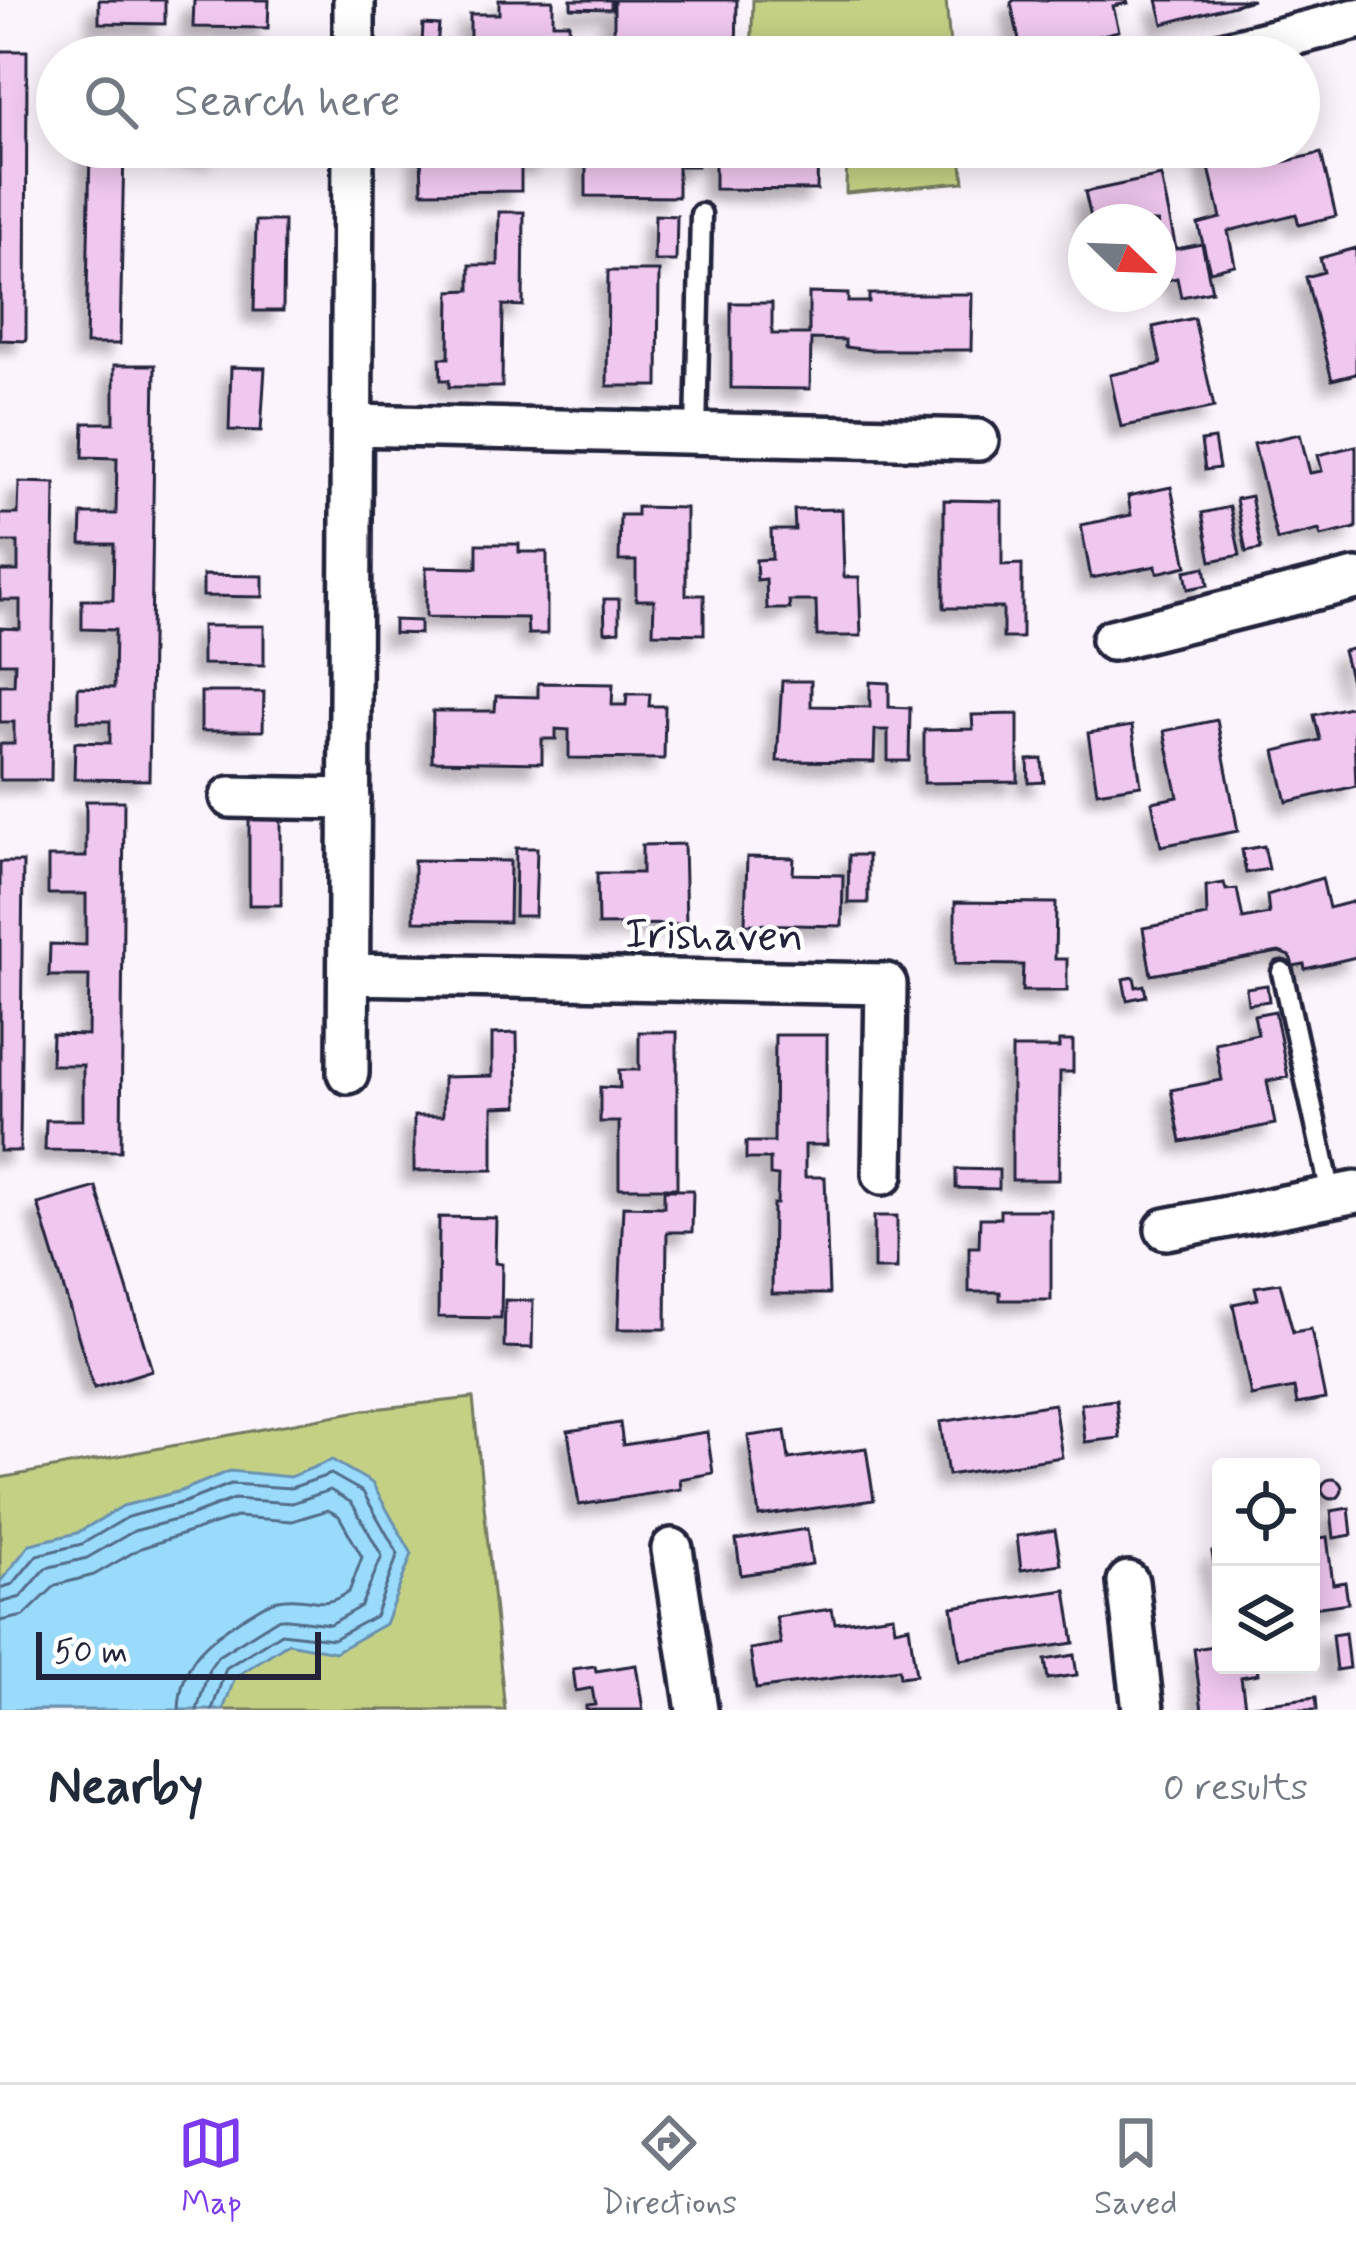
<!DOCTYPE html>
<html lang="en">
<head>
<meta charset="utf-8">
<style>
  body { margin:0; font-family:Mynerve,sans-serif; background:#f6f6f7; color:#1f2937 }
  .controls { position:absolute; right:36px; bottom:36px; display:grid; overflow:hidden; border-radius:12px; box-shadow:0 6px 30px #0003 }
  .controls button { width:108px; height:108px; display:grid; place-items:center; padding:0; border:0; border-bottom:3px solid #e0e1e3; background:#fff; color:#1f2937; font:60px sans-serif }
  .compass { position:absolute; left:1068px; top:204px; width:108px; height:108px; border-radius:50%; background:#fff; box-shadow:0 6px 30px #0003; rotate:113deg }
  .scale { position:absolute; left:36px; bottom:30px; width:285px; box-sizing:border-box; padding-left:12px; border:6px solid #22223b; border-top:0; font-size:33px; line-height:42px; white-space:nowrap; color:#22223b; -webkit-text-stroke:9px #fff; paint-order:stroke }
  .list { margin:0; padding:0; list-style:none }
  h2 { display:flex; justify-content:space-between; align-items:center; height:156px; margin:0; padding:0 48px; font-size:51px }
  h2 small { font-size:39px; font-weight:400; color:#747a83 }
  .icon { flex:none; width:66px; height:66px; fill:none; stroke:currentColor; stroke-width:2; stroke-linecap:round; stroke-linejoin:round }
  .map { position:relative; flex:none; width:1356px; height:1710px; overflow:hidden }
  .search { position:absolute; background:#fff; box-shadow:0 6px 30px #0003; left:36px; right:36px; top:36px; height:132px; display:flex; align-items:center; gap:30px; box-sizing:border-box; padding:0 42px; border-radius:66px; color:#747a83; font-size:45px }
  .sheet { height:372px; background:#fff }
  nav { display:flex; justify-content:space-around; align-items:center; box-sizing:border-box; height:168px; border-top:3px solid #e0e1e3; background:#fff; font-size:33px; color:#747a83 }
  nav a { display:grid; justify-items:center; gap:6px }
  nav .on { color:#7c3aed }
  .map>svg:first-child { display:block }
  .green { fill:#c4d184; stroke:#737a60; stroke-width:3 }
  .water { fill:#9adbfc; stroke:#6a91af; stroke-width:3 }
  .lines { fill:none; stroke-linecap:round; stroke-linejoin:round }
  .shore { stroke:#526c88; stroke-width:3 }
  .building { fill:#f0c7ef; stroke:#22223b; stroke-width:3; filter:url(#shadow) }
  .lane-casing { stroke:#22223b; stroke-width:27 }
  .street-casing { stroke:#22223b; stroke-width:48 }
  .lane { stroke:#fff; stroke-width:18 }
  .street { stroke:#fff; stroke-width:39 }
  .labels { text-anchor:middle; stroke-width:9; stroke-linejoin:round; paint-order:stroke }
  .street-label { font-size:45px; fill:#22223b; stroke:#fff }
</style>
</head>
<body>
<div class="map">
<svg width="1356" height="1710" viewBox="0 0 1356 1710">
  <defs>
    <filter id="shadow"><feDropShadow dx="-11" dy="11" stdDeviation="6" flood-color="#0004"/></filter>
  </defs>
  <rect width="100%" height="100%" fill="#fcf4fc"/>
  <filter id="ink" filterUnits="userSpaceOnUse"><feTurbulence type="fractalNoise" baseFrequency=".00833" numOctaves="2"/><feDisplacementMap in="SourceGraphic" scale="24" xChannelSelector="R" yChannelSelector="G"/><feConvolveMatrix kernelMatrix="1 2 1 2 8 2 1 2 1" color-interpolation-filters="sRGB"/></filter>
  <g filter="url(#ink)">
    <!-- green -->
    <path class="green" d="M 753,0 L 946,0 L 951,57 L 751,57 Z
      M 847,147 L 960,147 L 964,182 L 846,193 Z
      M 473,1398 L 505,1710 L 0,1710 L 0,1478 L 364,1410 Z"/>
    <!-- water -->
    <path class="water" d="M 332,1460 L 372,1483 L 412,1554 L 385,1624 L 335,1652 L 288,1643 L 235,1677 L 223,1710 L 0,1710 L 0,1582 L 30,1544 L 77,1533 L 123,1506 L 181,1491 L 230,1471 L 290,1477 Z"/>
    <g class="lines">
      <!-- shore -->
      <path class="shore" d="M 0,1588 L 13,1584 L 37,1555 L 82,1544 L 128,1517 L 185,1502 L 231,1484 L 291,1488 L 331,1474 L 363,1492 L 398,1554 L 375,1616 L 333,1639 L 281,1633 L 226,1668 L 212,1710
        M 0,1603 L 21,1597 L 46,1568 L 87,1558 L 134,1531 L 190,1516 L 234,1499 L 292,1503 L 330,1490 L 352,1503 L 382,1556 L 361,1606 L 330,1624 L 279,1618 L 218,1656 L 209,1669 L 197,1710
        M 0,1621 L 24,1616 L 56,1585 L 94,1575 L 141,1548 L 236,1517 L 292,1521 L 328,1510 L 339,1516 L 362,1557 L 349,1592 C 319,1611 315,1596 285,1599 C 268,1600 255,1611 241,1619 C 204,1643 181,1662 179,1710"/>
    </g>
    <!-- building -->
    <path class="building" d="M 99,0 L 165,0 L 165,24 L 99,23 Z
      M 194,0 L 269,0 L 268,28 L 193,27 Z
      M 499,0 L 553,0 L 553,23 L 569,23 L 569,56 L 521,57 L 522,45 L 470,45 L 470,14 L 499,14 Z
      M 571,0 L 611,0 L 611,9 L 571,8 Z
      M 614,0 L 737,0 L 736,57 L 687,57 L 686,38 L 614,38 Z
      M 1014,0 L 1127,0 L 1128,3 L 1113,6 L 1119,31 L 1022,54 L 1011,3 Z
      M 1157,0 L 1253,0 L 1163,24 Z
      M 423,24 L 439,25 L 437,47 L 422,45 Z
      M 0,51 L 27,51 L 26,341 L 0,340 Z
      M 90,147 L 124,147 L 120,344 L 86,344 Z
      M 178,147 L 218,147 L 218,155 L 178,153 Z
      M 421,147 L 547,147 L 547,161 L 521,161 L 521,191 L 422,192 Z
      M 586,147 L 818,147 L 817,190 L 715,189 L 715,157 L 698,157 L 697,166 L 678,166 L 678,197 L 586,196 Z
      M 1204,147 L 1257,147 L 1262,167 L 1321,153 L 1336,216 L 1299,225 L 1296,214 L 1228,231 L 1235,265 L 1210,271 L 1198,224 L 1221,218 Z
      M 1161,176 L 1176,249 L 1202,244 L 1212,291 L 1181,297 L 1177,278 L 1158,282 L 1158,222 L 1092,222 L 1085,192 Z
      M 499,212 L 524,212 L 523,306 L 503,305 L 502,387 L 449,387 L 449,380 L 441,380 L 440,358 L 449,358 L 450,291 L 470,290 L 470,265 L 498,265 Z
      M 655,215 L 677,216 L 676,261 L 654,261 Z
      M 256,221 L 284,221 L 283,311 L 254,311 Z
      M 1356,248 L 1356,374 L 1332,380 L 1306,277 L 1324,272 L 1320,258 Z
      M 608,271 L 659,271 L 658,386 L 607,386 Z
      M 809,293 L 848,294 L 848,302 L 869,302 L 869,294 L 972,294 L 971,350 L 869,350 L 845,347 L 845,340 L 811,339 L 810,389 L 731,388 L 731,303 L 772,303 L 772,334 L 809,334 Z
      M 1194,318 L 1214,407 L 1121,427 L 1110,375 L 1161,364 L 1153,327 Z
      M 114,365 L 155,365 L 149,780 L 74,779 L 75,742 L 110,743 L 110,721 L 78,721 L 78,687 L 114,688 L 115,630 L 82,629 L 82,600 L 113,600 L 114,544 L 81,544 L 82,514 L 116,514 L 117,458 L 83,457 L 84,423 L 114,423 Z
      M 231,367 L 265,368 L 261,431 L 229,430 Z
      M 1300,434 L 1310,473 L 1322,471 L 1318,455 L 1356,446 L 1356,528 L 1321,536 L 1319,530 L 1277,540 L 1254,444 Z
      M 1214,439 L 1219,468 L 1205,470 L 1201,441 Z
      M 19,482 L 55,483 L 51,780 L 0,780 L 0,744 L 14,744 L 14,722 L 0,722 L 0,685 L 14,685 L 15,663 L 0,663 L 0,628 L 20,629 L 20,600 L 0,600 L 0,571 L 18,571 L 18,542 L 0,542 L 0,514 L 18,514 Z
      M 1171,487 L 1187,566 L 1157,573 L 1156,566 L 1091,578 L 1081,525 L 1131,515 L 1128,496 Z
      M 1251,496 L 1261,549 L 1246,552 L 1236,499 Z
      M 944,500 L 1002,501 L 1002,565 L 1022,564 L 1022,638 L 1003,638 L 1003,608 L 944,608 Z
      M 637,507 L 686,508 L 686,595 L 704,595 L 704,634 L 653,633 L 654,600 L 636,600 L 636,561 L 619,561 L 620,515 L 637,515 Z
      M 1230,507 L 1240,555 L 1211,561 L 1202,513 Z
      M 842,509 L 844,577 L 859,577 L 861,636 L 817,636 L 816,601 L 789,601 L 790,609 L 767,609 L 766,579 L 757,580 L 756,560 L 772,559 L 771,530 L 795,530 L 794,510 Z
      M 477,544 L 519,544 L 519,552 L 547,552 L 547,634 L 528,634 L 527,618 L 426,617 L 426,567 L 477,568 Z
      M 1205,567 L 1208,585 L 1188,589 L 1185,571 Z
      M 203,575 L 263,576 L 263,597 L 203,596 Z
      M 604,599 L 619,599 L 619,631 L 605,632 Z
      M 394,620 L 420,621 L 420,634 L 394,633 Z
      M 202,626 L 264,626 L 264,665 L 202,664 Z
      M 1356,648 L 1356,688 L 1353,689 L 1343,651 Z
      M 782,681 L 811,681 L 811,706 L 870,707 L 870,682 L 889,683 L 889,707 L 910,708 L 909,761 L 888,761 L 888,730 L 875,730 L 874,762 L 777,761 Z
      M 538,683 L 613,684 L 612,705 L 626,705 L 627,694 L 650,694 L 649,706 L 665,706 L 664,759 L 569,758 L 569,730 L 556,729 L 556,739 L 542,739 L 542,763 L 432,761 L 433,711 L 495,711 L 496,696 L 538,697 Z
      M 201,692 L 264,692 L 263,731 L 201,731 Z
      M 1353,706 L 1356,786 L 1287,802 L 1275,751 L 1320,740 L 1314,715 Z
      M 1018,714 L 1018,782 L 924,783 L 924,730 L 973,729 L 972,715 Z
      M 1217,720 L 1238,831 L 1161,846 L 1152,802 L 1178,797 L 1164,731 Z
      M 1132,726 L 1141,785 L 1097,792 L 1088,733 Z
      M 1042,759 L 1044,782 L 1029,783 L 1028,760 Z
      M 86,801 L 124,801 L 121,1151 L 45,1150 L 46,1120 L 83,1120 L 83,1065 L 51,1065 L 52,1034 L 88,1035 L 89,976 L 49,976 L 50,944 L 86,945 L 86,894 L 48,894 L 48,857 L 86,857 Z
      M 249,816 L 281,817 L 281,905 L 249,905 Z
      M 684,844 L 686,924 L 598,925 L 597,873 L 642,873 L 642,845 Z
      M 1264,846 L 1269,869 L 1246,873 L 1242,850 Z
      M 516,848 L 537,848 L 535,916 L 515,916 Z
      M 849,855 L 868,855 L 868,903 L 848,903 Z
      M 747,857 L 794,858 L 793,874 L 843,875 L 842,926 L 745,924 Z
      M 414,860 L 510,861 L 509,922 L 414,921 Z
      M 0,862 L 23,862 L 20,1151 L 0,1151 Z
      M 1322,878 L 1329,908 L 1356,901 L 1356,957 L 1305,969 L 1304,964 L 1293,966 L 1290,956 L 1279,952 L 1151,975 L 1143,928 L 1207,916 L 1206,886 L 1224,883 L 1226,890 L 1237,889 L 1243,919 L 1269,914 L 1267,895 Z
      M 955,902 L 1056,903 L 1055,959 L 1067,959 L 1067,991 L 1022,991 L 1023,965 L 955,964 Z
      M 1134,977 L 1136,987 L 1144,985 L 1146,996 L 1127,1000 L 1123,979 Z
      M 1267,985 L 1269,1001 L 1248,1004 L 1246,988 Z
      M 1275,1011 L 1288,1077 L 1267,1081 L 1275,1124 L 1181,1142 L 1171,1090 L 1222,1080 L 1215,1043 L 1258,1034 L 1254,1015 Z
      M 639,1032 L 677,1032 L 677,1188 L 619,1188 L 619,1122 L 600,1122 L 600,1087 L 620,1088 L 619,1070 L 639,1070 Z
      M 517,1033 L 518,1106 L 493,1107 L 493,1170 L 414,1171 L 414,1116 L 443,1116 L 443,1077 L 492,1076 L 492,1034 Z
      M 775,1035 L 827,1035 L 827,1145 L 805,1145 L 805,1177 L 825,1177 L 829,1294 L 772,1294 L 773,1204 L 777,1204 L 778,1176 L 770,1175 L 770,1159 L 746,1159 L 746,1142 L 774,1142 Z
      M 1059,1041 L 1073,1041 L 1073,1072 L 1060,1072 L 1059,1180 L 1012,1180 L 1012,1048 L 1059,1048 Z
      M 956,1169 L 999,1170 L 999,1189 L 956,1188 Z
      M 96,1187 L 152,1370 L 94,1388 L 38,1204 Z
      M 664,1190 L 693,1190 L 692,1232 L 667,1232 L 666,1329 L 618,1329 L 623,1206 L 664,1207 Z
      M 1000,1210 L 1051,1210 L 1051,1300 L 1000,1300 L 1000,1292 L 969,1292 L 969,1247 L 979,1247 L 980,1218 L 1000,1218 Z
      M 874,1216 L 897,1216 L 897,1269 L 874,1269 Z
      M 439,1217 L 496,1218 L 495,1263 L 502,1264 L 501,1318 L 438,1317 Z
      M 1280,1283 L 1293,1332 L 1311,1329 L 1325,1399 L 1297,1404 L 1294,1388 L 1251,1396 L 1233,1304 L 1258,1299 L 1255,1287 Z
      M 505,1300 L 533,1301 L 532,1348 L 504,1347 Z
      M 1116,1400 L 1120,1438 L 1085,1442 L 1081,1404 Z
      M 1054,1404 L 1062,1457 L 948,1475 L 940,1422 Z
      M 620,1423 L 623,1445 L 707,1432 L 713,1473 L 680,1479 L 681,1489 L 579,1505 L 568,1431 Z
      M 785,1431 L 789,1459 L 866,1448 L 874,1500 L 759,1516 L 748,1436 Z
      M1322 1489a10 10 0 1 1 20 0a10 10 0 1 1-20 0Z
      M 1349,1508 L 1352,1535 L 1334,1538 L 1331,1511 Z
      M 807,1529 L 812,1564 L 741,1575 L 736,1540 Z
      M 1055,1530 L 1061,1564 L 1021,1570 L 1017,1536 Z
      M 1327,1537 L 1333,1584 L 1345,1582 L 1348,1603 L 1313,1608 L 1311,1539 Z
      M 1221,1551 L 1221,1605 L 1220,1605 L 1212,1552 Z
      M 1066,1590 L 1074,1643 L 960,1660 L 952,1607 Z
      M 832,1609 L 835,1623 L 893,1615 L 895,1629 L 909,1626 L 916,1675 L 900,1677 L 899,1669 L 756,1689 L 750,1649 L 781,1644 L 776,1617 Z
      M 1345,1633 L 1349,1668 L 1336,1670 L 1332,1635 Z
      M 1221,1645 L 1221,1665 L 1257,1665 L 1258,1674 L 1241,1677 L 1245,1706 L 1316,1697 L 1317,1710 L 1202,1710 L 1194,1649 Z
      M 1074,1655 L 1077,1675 L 1048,1679 L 1045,1660 Z
      M 636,1665 L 643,1710 L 586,1710 L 586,1706 L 595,1705 L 592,1688 L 576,1691 L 573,1669 L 595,1666 L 596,1671 Z"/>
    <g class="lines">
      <!-- lane casing -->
      <g class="lane-casing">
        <path id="lane" d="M 696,433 L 701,214
          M 1282,972 L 1332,1198"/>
      </g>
      <!-- street casing -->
      <g class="street-casing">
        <path id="street" d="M 354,57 L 354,0
          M 1207,57 L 1356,19
          M 352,425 L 978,440
          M 1112,640 L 1356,579
          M 231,797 L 350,799
          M 349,974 L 886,984 L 883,1174
          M 348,1073 L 353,147
          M 1166,1229 L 1356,1192
          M 672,1549 L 697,1710
          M 1128,1582 L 1143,1710"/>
      </g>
      <!-- lane -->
      <use href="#lane" class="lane"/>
      <!-- street -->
      <use href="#street" class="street"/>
    </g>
  </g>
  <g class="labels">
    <!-- street labels -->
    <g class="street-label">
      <text transform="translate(714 933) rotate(1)" y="16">Irishaven</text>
    </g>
  </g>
</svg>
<div class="controls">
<button><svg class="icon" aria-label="locate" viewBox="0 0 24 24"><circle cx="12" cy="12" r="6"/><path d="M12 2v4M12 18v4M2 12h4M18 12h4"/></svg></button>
<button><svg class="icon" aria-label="layers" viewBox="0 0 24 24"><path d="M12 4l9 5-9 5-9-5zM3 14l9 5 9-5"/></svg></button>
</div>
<svg class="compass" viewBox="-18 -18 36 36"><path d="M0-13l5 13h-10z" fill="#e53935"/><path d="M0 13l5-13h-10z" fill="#747a83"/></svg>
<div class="scale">50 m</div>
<div class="search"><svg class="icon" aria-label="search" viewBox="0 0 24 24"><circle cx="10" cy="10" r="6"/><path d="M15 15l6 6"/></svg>Search here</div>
</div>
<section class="sheet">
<h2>Nearby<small>0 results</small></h2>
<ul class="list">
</ul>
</section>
<nav>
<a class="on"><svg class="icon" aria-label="map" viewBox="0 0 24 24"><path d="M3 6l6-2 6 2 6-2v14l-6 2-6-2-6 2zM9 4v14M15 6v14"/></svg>Map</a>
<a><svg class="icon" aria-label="directions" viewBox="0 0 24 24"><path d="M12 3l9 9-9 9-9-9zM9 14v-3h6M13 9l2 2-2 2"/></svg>Directions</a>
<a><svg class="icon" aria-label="saved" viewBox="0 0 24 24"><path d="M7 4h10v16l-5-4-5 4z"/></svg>Saved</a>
</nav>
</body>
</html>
